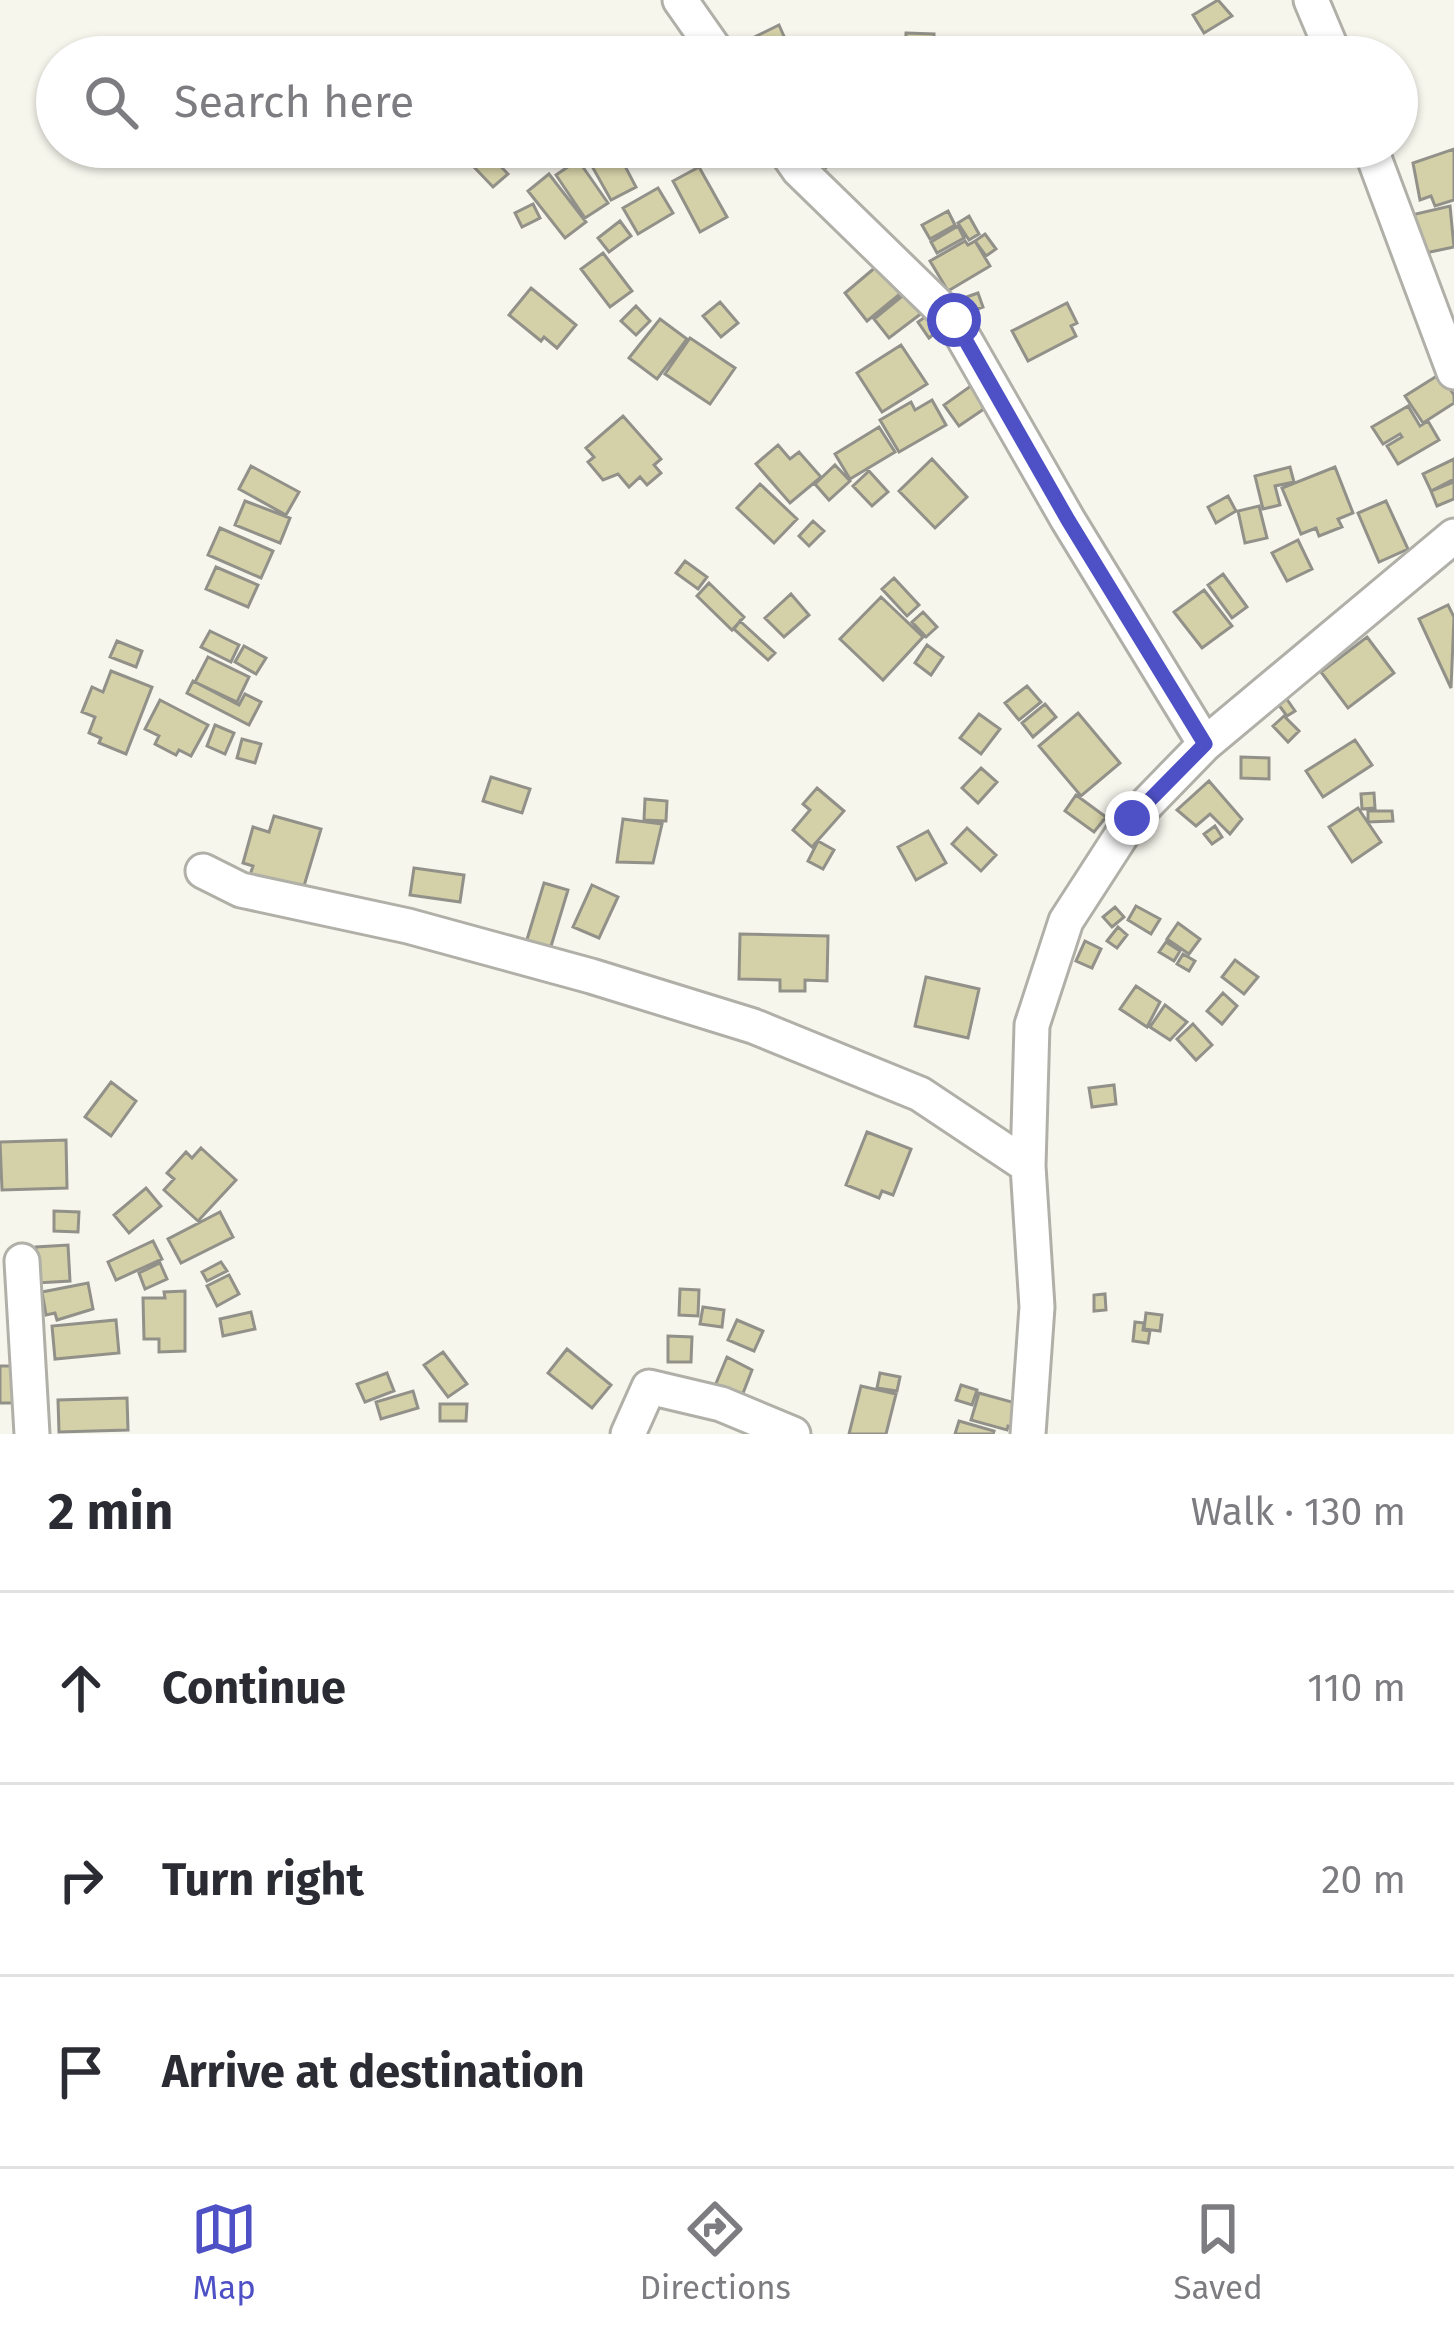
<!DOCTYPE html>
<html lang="en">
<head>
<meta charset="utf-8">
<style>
  body { margin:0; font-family:"Fira Sans",sans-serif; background:#f2f2f3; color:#2b2b33 }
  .stop { position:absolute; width:36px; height:36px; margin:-27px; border:9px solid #4e50c6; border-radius:50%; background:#fff }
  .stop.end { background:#4e50c6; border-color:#fff; box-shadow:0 3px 12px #0008 }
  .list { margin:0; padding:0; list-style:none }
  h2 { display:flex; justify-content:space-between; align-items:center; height:156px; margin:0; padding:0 48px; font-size:51px }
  h2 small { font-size:39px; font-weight:400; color:#7c7c81 }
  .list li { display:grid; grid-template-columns:78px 1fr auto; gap:36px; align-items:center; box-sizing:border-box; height:192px; padding:0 48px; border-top:3px solid #e1e1e2 }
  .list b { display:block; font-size:45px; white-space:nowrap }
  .list em { font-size:39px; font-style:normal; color:#7c7c81 }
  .icon { flex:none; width:66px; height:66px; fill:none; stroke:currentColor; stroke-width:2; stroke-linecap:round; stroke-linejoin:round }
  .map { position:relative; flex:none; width:1454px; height:1434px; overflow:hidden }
  .search { position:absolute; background:#fff; box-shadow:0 3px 9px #0004; left:36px; right:36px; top:36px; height:132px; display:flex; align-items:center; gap:30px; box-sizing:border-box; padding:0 42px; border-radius:66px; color:#7c7c81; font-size:45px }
  .sheet { height:732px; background:#fff }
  nav { display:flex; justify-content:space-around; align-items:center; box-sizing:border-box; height:168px; border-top:3px solid #e1e1e2; background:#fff; font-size:33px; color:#7c7c81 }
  nav a { display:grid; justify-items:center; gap:6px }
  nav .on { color:#4e50c6 }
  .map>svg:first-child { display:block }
  .building { fill:#d4d0a7; stroke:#929189; stroke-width:3 }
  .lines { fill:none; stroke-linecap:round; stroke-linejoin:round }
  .street-casing { stroke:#b1b0a8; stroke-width:39 }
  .street { stroke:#fff; stroke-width:33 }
  .route { stroke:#4e50c6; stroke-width:15 }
</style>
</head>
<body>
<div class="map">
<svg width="1454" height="1434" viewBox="0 0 1454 1434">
  <rect width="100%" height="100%" fill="#f7f6ed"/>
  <!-- building -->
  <path class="building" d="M 1218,0 L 1232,16 L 1204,33 L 1193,15 Z
    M 779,25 L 790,50 L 775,57 L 742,57 L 736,46 Z
    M 906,33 L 934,34 L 933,56 L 905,55 Z
    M 455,147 L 482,147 L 508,174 L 493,187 Z
    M 594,147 L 615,147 L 636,187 L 611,200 L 584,152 Z
    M 797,147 L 852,147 L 819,173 Z
    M 1454,149 L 1454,200 L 1435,206 L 1431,196 L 1420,200 L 1413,163 Z
    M 578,160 L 608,203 L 585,218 L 556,175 Z
    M 699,167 L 727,217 L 700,232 L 673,181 Z
    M 549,174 L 586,222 L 565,238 L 528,191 Z
    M 658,188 L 673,213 L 638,234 L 623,208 Z
    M 533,204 L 540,218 L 522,227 L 515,213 Z
    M 1450,206 L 1454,247 L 1416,255 L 1407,216 Z
    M 948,211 L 955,225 L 930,239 L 922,225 Z
    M 969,216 L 979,234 L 969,240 L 958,223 Z
    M 620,221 L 631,236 L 609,252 L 598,238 Z
    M 958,226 L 964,238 L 937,253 L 931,242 Z
    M 985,234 L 996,249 L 986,256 L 975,241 Z
    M 965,241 L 968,245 L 975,241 L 990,266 L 948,291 L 930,261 Z
    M 603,253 L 632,291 L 610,307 L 581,269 Z
    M 877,266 L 900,294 L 867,321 L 845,293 Z
    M 531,288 L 576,325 L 557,348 L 544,337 L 541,341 L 509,315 Z
    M 906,293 L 922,313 L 889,338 L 874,319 Z
    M 978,293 L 983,307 L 963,314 L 958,300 Z
    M 720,302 L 738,323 L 721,337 L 703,316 Z
    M 1067,303 L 1077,323 L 1071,326 L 1076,336 L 1028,361 L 1012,331 Z
    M 636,306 L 650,321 L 636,335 L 621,321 Z
    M 932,312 L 943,327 L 929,338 L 918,322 Z
    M 660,319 L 687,339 L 657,379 L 629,358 Z
    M 690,338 L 735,368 L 710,404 L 665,374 Z
    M 901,345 L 927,384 L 882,412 L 857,373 Z
    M 1440,374 L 1454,395 L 1454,403 L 1423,423 L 1405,396 Z
    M 982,378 L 997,400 L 959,426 L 944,405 Z
    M 932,400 L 946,425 L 899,452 L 880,420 L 911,402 L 915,410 Z
    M 1408,406 L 1420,426 L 1428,421 L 1439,440 L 1398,464 L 1387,446 L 1402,437 L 1400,434 L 1383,444 L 1372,427 Z
    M 623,416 L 661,459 L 654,465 L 661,473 L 647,485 L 640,477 L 629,487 L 618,474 L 603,480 L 588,462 L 594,457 L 586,448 Z
    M 879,427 L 895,452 L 850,479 L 835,454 Z
    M 778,445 L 790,459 L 799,452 L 821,477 L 790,503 L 756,464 Z
    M 932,459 L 967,497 L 935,528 L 899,491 Z
    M 1454,459 L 1454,479 L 1431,491 L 1423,474 Z
    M 835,465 L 850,481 L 829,500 L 815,484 Z
    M 251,466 L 299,492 L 286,515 L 239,489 Z
    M 1290,467 L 1294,482 L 1275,486 L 1280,505 L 1263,509 L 1255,476 Z
    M 1335,467 L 1353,513 L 1338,519 L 1342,527 L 1319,536 L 1316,528 L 1301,534 L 1282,488 Z
    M 869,471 L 888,492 L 872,506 L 853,486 Z
    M 1454,482 L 1454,499 L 1437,506 L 1431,491 Z
    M 760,484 L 797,519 L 774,543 L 737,508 Z
    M 1228,496 L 1236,511 L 1216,523 L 1208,507 Z
    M 245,501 L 290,518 L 280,543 L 235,525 Z
    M 1386,501 L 1408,549 L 1379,562 L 1358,513 Z
    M 1259,506 L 1267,538 L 1245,543 L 1238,511 Z
    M 813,521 L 824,531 L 809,546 L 799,536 Z
    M 220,528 L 273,551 L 261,578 L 208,555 Z
    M 1298,540 L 1312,569 L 1287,581 L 1272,553 Z
    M 685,561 L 707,577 L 698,589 L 676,573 Z
    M 216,567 L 258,585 L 248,607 L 206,589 Z
    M 1223,574 L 1247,607 L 1232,618 L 1208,585 Z
    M 894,578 L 919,605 L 907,616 L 882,589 Z
    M 709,583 L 744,617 L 732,630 L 697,596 Z
    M 1204,590 L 1232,626 L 1202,648 L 1174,612 Z
    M 791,594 L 809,615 L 784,637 L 765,618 Z
    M 881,597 L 923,637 L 883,680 L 840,639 Z
    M 1448,605 L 1454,617 L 1451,688 L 1419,619 Z
    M 923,612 L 937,627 L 926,637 L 912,622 Z
    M 740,621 L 775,653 L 768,660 L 734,629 Z
    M 210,631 L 239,645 L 231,662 L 201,647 Z
    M 1367,637 L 1394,673 L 1348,708 L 1321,672 Z
    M 117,641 L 142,651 L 136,667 L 110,657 Z
    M 927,645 L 943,657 L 931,675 L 915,663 Z
    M 244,646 L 266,658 L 256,674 L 235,662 Z
    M 208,657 L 249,677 L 237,702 L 195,682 Z
    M 111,671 L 152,687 L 126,754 L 99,743 L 101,738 L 89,733 L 95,717 L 82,712 L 92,687 L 103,692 Z
    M 193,681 L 239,705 L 245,694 L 261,702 L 249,725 L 187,693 Z
    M 1027,686 L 1041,702 L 1019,720 L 1005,703 Z
    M 1286,698 L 1295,711 L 1287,716 L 1278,704 Z
    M 160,700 L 208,725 L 191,756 L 179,750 L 176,755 L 155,744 L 159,736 L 145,729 Z
    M 1045,704 L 1056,717 L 1033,737 L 1022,723 Z
    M 1078,713 L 1120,763 L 1081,796 L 1039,746 Z
    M 979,714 L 1000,729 L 981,754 L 960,738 Z
    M 1284,716 L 1299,731 L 1288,742 L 1273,726 Z
    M 215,725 L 234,733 L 225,754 L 207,746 Z
    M 242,739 L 261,744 L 255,763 L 237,758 Z
    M 1355,740 L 1372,765 L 1323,797 L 1306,771 Z
    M 1241,757 L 1269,758 L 1269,779 L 1241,778 Z
    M 981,768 L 997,782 L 978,803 L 962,788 Z
    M 491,777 L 530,789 L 522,813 L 483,801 Z
    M 1209,781 L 1242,819 L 1230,834 L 1210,814 L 1196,826 L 1177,810 Z
    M 817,788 L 844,811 L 812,847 L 793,830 L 810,810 L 803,804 Z
    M 1374,793 L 1375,808 L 1362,809 L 1361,794 Z
    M 1076,795 L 1106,817 L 1094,832 L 1065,811 Z
    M 645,799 L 667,801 L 666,821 L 644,820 Z
    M 1358,808 L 1381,842 L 1352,862 L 1329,827 Z
    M 1368,811 L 1392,811 L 1393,821 L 1368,822 Z
    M 274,816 L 321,829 L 301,896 L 248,881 L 253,866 L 243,863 L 253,827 L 269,832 Z
    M 623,819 L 662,824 L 653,863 L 617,862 Z
    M 1215,826 L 1222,837 L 1212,844 L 1204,834 Z
    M 967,828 L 996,855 L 981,871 L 952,844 Z
    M 928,831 L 946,863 L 916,880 L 898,847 Z
    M 818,841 L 834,850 L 823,869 L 808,861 Z
    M 414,868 L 464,875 L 460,902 L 410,895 Z
    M 544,883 L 568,890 L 549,953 L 525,946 Z
    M 592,885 L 618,897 L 599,938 L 573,927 Z
    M 1136,906 L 1160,919 L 1151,934 L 1128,920 Z
    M 1115,907 L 1124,917 L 1112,927 L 1103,917 Z
    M 1178,923 L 1200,939 L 1189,954 L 1167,939 Z
    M 1118,927 L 1127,935 L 1117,948 L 1107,941 Z
    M 740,934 L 828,936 L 827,981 L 805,980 L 805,991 L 780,991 L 780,980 L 739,979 Z
    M 1085,941 L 1101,949 L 1092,968 L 1076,961 Z
    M 1166,942 L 1180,951 L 1174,961 L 1159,952 Z
    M 1183,954 L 1195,961 L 1189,971 L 1177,964 Z
    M 1235,960 L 1258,977 L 1244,994 L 1222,977 Z
    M 926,977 L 979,989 L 968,1038 L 915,1026 Z
    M 1136,986 L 1160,1002 L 1147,1027 L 1120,1009 Z
    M 1223,993 L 1237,1006 L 1222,1024 L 1207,1011 Z
    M 1165,1005 L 1187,1022 L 1170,1040 L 1150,1027 Z
    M 1193,1024 L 1212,1045 L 1196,1060 L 1177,1039 Z
    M 111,1082 L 136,1101 L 111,1136 L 85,1117 Z
    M 1114,1085 L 1116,1104 L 1092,1107 L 1089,1088 Z
    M 867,1132 L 911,1149 L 893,1195 L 882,1191 L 879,1198 L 846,1185 Z
    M 66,1140 L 67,1188 L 2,1190 L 0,1142 Z
    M 201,1148 L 236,1180 L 198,1221 L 164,1190 L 174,1179 L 167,1173 L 186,1152 L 192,1158 Z
    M 146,1188 L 161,1206 L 129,1233 L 114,1215 Z
    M 54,1211 L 79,1212 L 78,1232 L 54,1231 Z
    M 220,1212 L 233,1237 L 181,1263 L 168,1239 Z
    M 153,1241 L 162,1259 L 116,1280 L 108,1262 Z
    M 68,1245 L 70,1281 L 37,1283 L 36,1247 Z
    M 221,1262 L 227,1271 L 207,1281 L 202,1272 Z
    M 160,1263 L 167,1279 L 145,1289 L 139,1273 Z
    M 229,1275 L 239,1294 L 217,1306 L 207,1286 Z
    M 88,1283 L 93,1309 L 57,1320 L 55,1313 L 46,1315 L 42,1292 Z
    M 680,1289 L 699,1290 L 698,1316 L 679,1315 Z
    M 185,1291 L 185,1351 L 159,1352 L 159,1339 L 144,1339 L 143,1298 L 165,1298 L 164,1292 Z
    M 1105,1294 L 1106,1310 L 1094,1311 L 1094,1295 Z
    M 703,1307 L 724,1310 L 722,1327 L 700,1324 Z
    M 251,1312 L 255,1329 L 223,1336 L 220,1319 Z
    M 1146,1313 L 1162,1315 L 1160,1331 L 1144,1329 Z
    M 116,1320 L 119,1353 L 55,1359 L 52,1326 Z
    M 737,1320 L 763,1331 L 754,1351 L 728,1340 Z
    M 1135,1322 L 1144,1323 L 1143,1330 L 1150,1331 L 1148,1343 L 1133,1341 Z
    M 668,1336 L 692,1337 L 691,1362 L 668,1362 Z
    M 567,1349 L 611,1385 L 592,1408 L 548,1373 Z
    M 443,1352 L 467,1384 L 448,1397 L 424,1365 Z
    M 727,1357 L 752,1370 L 740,1401 L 712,1393 Z
    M 0,1366 L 13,1366 L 13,1403 L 0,1403 Z
    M 387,1373 L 394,1391 L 365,1402 L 357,1384 Z
    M 880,1373 L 900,1377 L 897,1391 L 877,1388 Z
    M 961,1385 L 977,1390 L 972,1405 L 956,1400 Z
    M 861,1386 L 896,1394 L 886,1434 L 849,1434 Z
    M 413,1391 L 418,1408 L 381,1419 L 376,1402 Z
    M 979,1393 L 1026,1406 L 1019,1429 L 1008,1426 L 1007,1430 L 971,1420 Z
    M 127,1398 L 128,1430 L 59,1432 L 58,1400 Z
    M 440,1404 L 467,1404 L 466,1421 L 440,1421 Z
    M 959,1421 L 994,1431 L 993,1434 L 955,1434 Z"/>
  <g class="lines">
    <!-- street casing -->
    <g class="street-casing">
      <path id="street" d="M 680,0 L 720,57
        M 1311,0 L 1335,57
        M 783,147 L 799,170 L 954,321 L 1068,520 L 1205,744
        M 1370,147 L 1454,372
        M 203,871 L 241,890 L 408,926 L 591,976 L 753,1026 L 920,1094 L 1028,1166
        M 22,1261 L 32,1434
        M 628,1434 L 649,1387 L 721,1404 L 793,1434
        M 1028,1434 L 1037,1307 L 1028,1166 L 1032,1025 L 1066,921 L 1132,819 L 1205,744 L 1454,536"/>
    </g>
    <!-- street -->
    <use href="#street" class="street"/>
  </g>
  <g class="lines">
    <!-- route -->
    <path class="route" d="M 954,320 L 1068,520 L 1205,744 L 1132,818"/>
  </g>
</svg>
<div class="stop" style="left:954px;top:320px"></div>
<div class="stop end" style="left:1132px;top:818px"></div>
<div class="search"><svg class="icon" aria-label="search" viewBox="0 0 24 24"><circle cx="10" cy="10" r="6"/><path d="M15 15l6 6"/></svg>Search here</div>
</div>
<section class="sheet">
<h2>2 min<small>Walk · 130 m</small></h2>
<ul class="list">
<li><svg class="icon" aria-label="ahead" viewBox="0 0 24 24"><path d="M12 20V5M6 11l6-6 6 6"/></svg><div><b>Continue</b></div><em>110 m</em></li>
<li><svg class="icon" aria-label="right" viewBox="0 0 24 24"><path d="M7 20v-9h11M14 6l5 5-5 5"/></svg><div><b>Turn right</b></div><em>20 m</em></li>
<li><svg class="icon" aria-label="arrive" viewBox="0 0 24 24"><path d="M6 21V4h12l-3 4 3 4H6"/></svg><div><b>Arrive at destination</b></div></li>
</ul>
</section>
<nav>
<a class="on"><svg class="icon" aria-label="map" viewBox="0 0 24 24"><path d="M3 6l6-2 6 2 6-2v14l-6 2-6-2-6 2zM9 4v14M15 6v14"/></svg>Map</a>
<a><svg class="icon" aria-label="directions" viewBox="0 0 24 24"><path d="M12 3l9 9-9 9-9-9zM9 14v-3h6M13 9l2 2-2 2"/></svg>Directions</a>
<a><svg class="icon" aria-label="saved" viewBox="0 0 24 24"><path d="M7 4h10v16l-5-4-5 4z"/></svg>Saved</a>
</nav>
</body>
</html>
